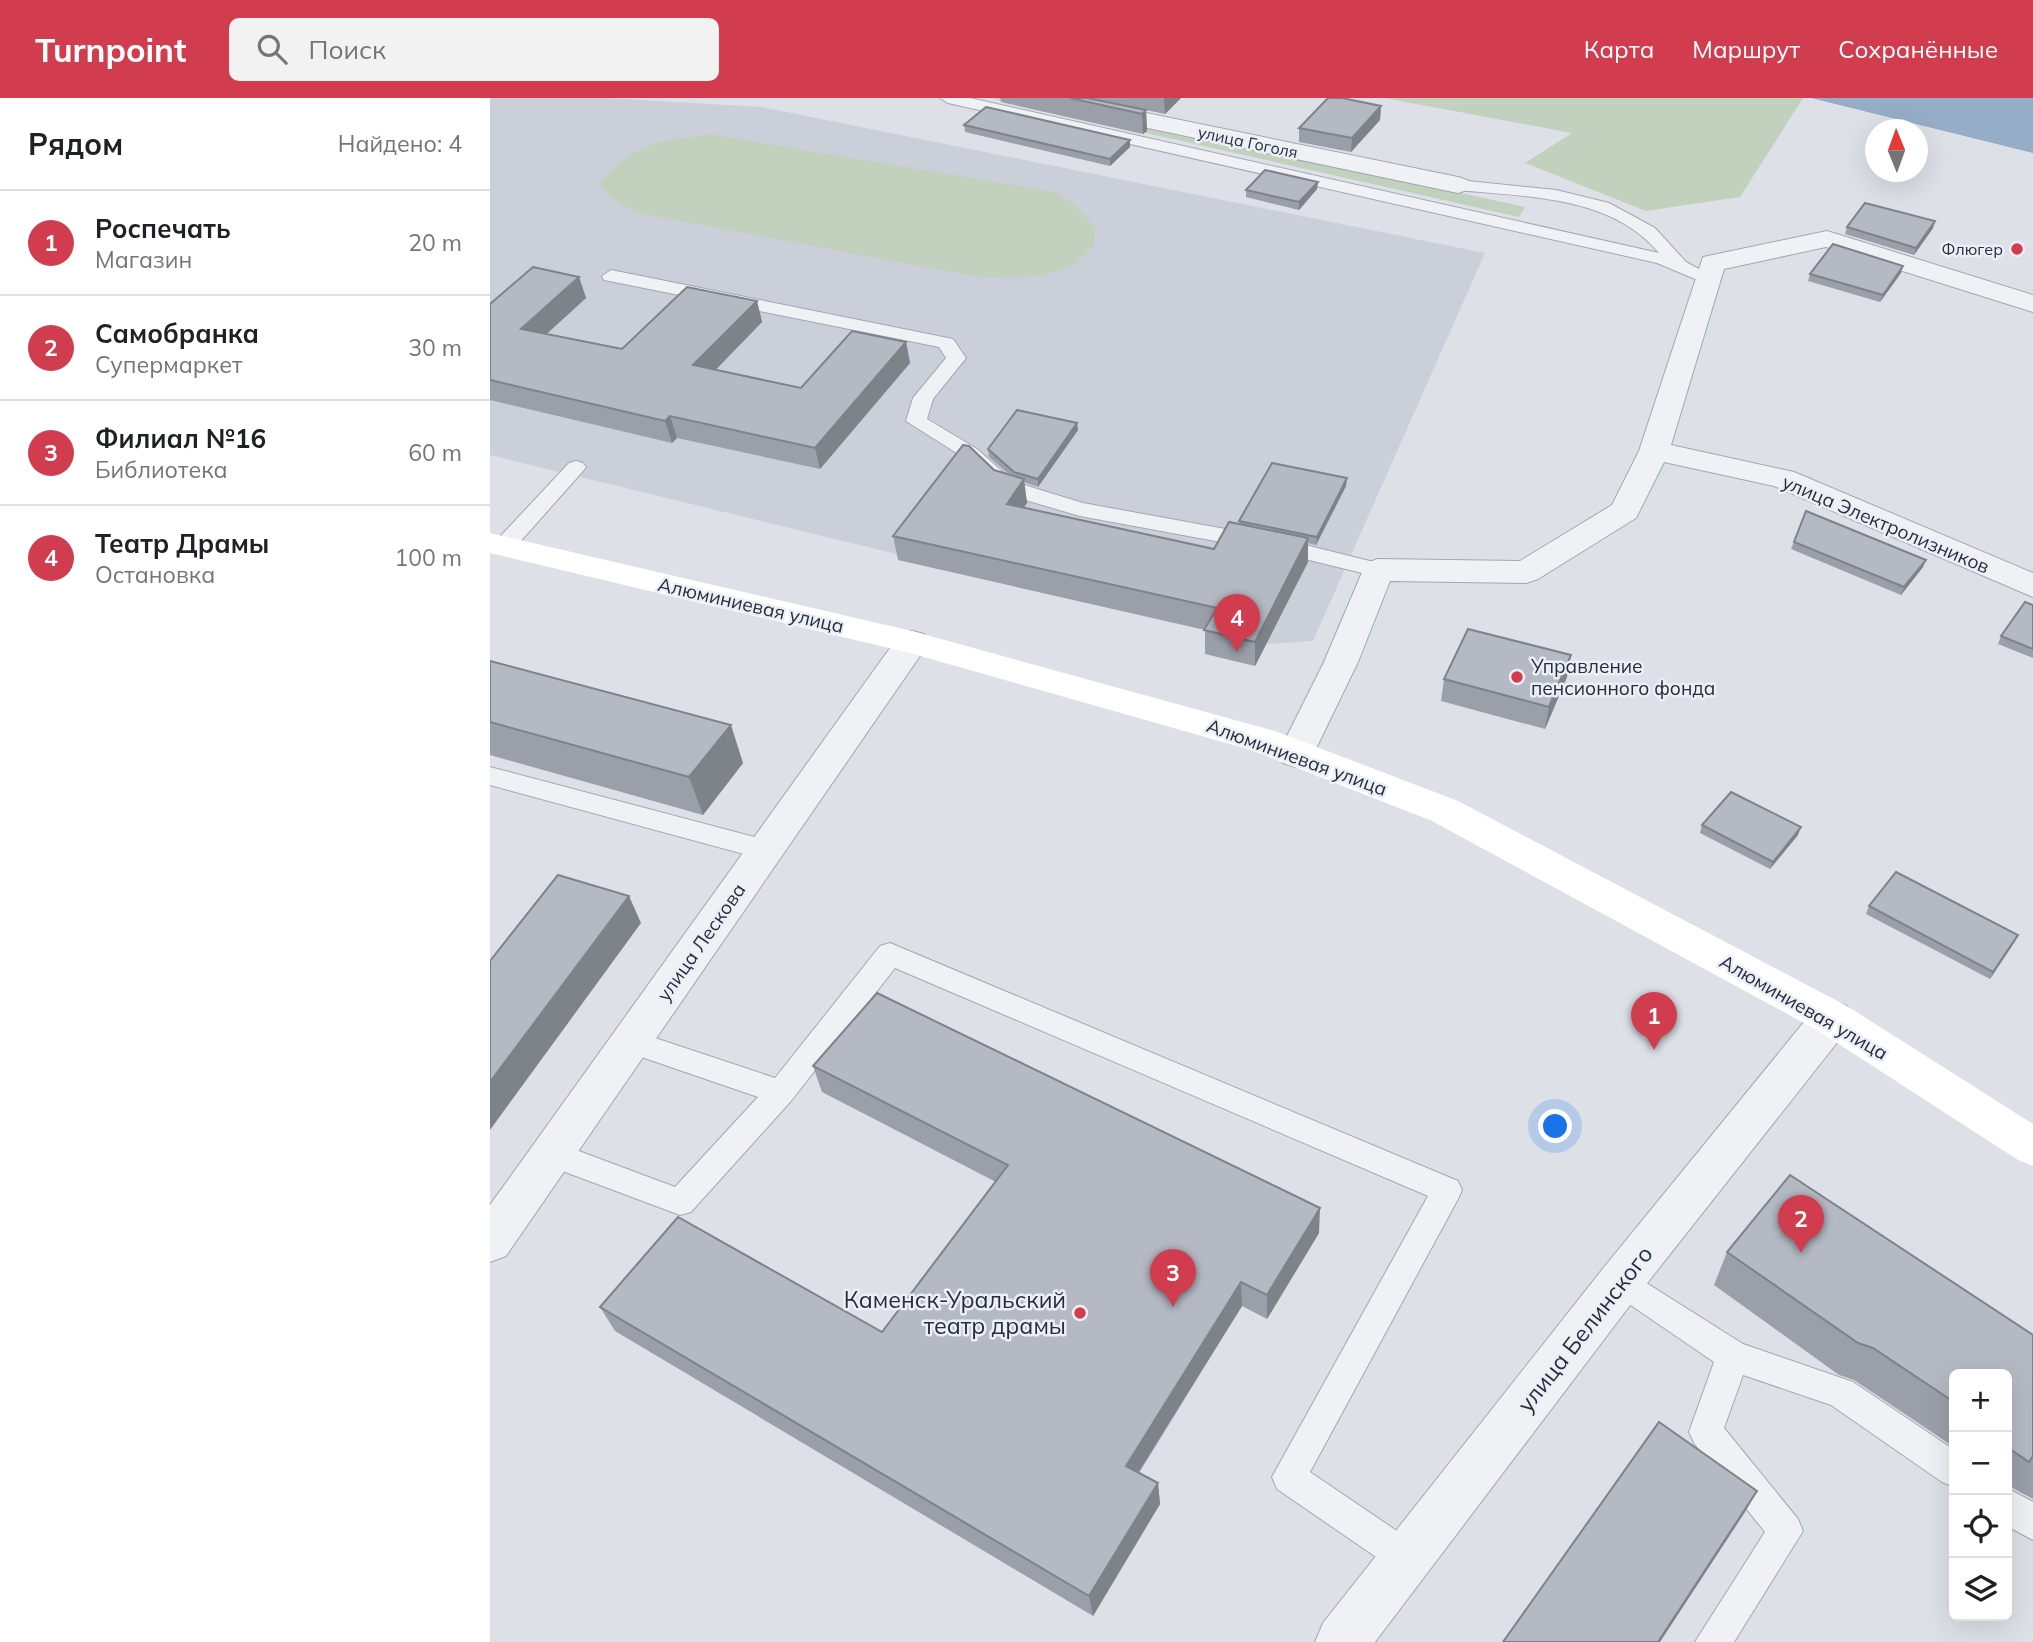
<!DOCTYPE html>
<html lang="ru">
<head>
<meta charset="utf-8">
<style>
  body { margin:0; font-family:Mulish,sans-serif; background:#f2f2f2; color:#202124 }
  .controls { position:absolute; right:21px; bottom:21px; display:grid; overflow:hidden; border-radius:10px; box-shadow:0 7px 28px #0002 }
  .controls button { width:63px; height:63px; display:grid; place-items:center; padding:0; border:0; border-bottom:2px solid #e0e0e0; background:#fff; color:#202124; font:35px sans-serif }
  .compass { position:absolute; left:1375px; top:21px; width:63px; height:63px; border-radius:50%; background:#fff; box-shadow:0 7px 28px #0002; rotate:359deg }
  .you { position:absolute; left:1066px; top:1029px; width:24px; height:24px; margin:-18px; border:5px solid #fff; border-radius:50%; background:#1a73e8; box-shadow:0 0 0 10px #1a73e833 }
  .badge { display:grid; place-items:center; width:46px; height:46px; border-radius:50%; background:#d13d4f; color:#fff; font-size:23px; font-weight:700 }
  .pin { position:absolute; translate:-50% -58px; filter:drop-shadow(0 2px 4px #0008) }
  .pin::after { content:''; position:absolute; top:37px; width:24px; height:21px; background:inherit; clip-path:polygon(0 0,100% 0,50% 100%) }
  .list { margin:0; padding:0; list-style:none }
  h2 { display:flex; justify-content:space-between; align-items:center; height:91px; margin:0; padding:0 28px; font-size:30px }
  h2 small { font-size:23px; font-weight:400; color:#757577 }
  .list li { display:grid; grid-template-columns:46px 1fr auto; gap:21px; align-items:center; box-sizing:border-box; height:105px; padding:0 28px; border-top:2px solid #e0e0e0 }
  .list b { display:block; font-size:26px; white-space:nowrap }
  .list p { margin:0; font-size:23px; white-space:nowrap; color:#757577 }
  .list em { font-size:23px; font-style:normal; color:#757577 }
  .icon { flex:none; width:38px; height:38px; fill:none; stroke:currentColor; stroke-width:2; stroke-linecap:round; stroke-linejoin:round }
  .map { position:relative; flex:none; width:1543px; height:1544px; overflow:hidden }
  header { display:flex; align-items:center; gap:42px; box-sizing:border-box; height:98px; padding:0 35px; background:#d13d4f; color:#fff }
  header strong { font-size:33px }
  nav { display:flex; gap:38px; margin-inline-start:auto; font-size:24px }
  .search { width:490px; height:63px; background:#f2f2f2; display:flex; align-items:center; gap:18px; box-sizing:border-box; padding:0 24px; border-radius:10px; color:#757577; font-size:26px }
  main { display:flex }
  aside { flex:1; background:#fff }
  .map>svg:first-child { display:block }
  .built { fill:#cbcfd9 }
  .green { fill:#c2d1be }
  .water { fill:#96adc8 }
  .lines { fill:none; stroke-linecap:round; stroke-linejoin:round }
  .service-casing { stroke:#a2a7b1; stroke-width:2 }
  .minor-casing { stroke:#a2a7b1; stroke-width:2 }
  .service { fill:#eff1f5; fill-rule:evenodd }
  .minor { fill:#eff1f5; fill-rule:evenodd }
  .secondary { fill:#fff; fill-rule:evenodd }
  .wall { fill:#9b9fa9 }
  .shaded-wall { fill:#7e8289 }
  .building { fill:#b4b9c4; stroke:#7e8289; stroke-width:2 }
  .poi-dot { fill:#d13d4f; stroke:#eceff5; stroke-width:2.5 }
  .labels { text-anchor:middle; stroke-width:5; stroke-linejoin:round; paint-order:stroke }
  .far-street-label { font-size:16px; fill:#262e3e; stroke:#eceff5 }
  .far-poi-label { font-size:16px; fill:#262e3e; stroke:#eceff5; text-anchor:end }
  .street-label { font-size:19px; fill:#262e3e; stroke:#eceff5 }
  .poi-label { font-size:19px; fill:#262e3e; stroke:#eceff5; text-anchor:start }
  .near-poi-label { font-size:23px; fill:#262e3e; stroke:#eceff5; text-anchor:end }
  .near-street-label { font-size:23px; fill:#262e3e; stroke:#eceff5 }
</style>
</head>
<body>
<header>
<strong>Turnpoint</strong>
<div class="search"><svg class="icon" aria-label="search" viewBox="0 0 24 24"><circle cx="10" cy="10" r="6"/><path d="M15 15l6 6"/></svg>Поиск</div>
<nav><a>Карта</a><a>Маршрут</a><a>Сохранённые</a></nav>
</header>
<main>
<aside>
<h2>Рядом<small>Найдено: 4</small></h2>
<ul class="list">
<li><span class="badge">1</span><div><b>Роспечать</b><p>Магазин</p></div><em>20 m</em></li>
<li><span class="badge">2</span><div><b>Самобранка</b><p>Супермаркет</p></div><em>30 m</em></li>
<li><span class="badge">3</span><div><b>Филиал №16</b><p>Библиотека</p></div><em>60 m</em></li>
<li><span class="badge">4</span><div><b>Театр Драмы</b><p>Остановка</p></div><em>100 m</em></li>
</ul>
</aside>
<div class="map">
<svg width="1543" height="1544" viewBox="0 0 1543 1544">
  <rect width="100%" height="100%" fill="#dde0e7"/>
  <!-- built -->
  <path class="built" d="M 0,0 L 115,0 L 272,9 L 995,155 L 823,543 L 777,546 L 0,357 Z"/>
  <!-- green -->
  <path class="green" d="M 501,0 L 535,0 L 1035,109 L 1029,119 Z
    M 895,0 L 1313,0 L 1250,99 L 1156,113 L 1035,65 L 1082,35 Z
    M 220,36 L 565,94 C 584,104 594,114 606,131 L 603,148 L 586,166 L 554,178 L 493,180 L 163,118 C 140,112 123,107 110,86 C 138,45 174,42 220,36 Z"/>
  <!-- water -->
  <path class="water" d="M 1321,0 L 1543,0 L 1543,55 Z"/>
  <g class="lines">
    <!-- service casing -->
    <g class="service-casing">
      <path id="service" d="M 450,0 L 480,0 L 1169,155 C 1121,97 1036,99 968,92 L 959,87 L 968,82 L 1066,92 L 1119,105 L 1165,130 L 1196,164 L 1226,180 L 1217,186 L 1167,165 L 458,5 Z
        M 121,172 L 463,241 L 476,260 L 443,301 L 437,321 L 487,351 L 524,384 L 593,405 L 795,442 L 896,467 L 899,472 L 896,477 L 888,479 L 795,456 L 590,418 L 508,394 L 473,359 L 416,323 L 423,300 L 456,260 L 449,249 L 114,182 L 112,178 Z
        M 86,363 L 93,365 L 96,369 L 93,373 L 22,453 L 6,453 L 3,448 L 6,443 L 79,365 Z
        M 0,669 L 276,742 L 285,745 L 289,752 L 285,759 L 276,762 L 0,687 Z
        M 400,845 L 968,1083 L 972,1092 L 968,1101 L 820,1374 L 929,1448 L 935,1460 L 929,1472 L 917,1478 L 905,1472 L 787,1391 L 782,1379 L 938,1098 L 405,870 L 301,1003 L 201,1114 L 190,1117 L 51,1065 L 47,1056 L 51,1047 L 62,1043 L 185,1089 L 268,999 L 131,952 L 127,944 L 131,936 L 141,932 L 285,980 L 390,848 Z
        M 1131,1169 L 1253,1246 L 1363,1284 L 1464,1352 L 1464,1389 L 1452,1384 L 1341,1307 L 1253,1277 L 1234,1330 L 1308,1421 L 1313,1433 L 1244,1544 L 1205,1544 L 1275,1434 L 1204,1345 L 1199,1334 L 1224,1264 L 1120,1193 L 1115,1183 L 1120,1173 Z
        M 1517,1390 L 1543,1404 L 1543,1442 L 1517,1428 Z"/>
    </g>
    <!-- minor casing -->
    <g class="minor-casing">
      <path id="minor" d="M 536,0 L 583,0 L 968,79 L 977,82 L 981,87 L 977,92 L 968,95 L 548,7 L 540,5 Z
        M 1337,133 L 1543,197 L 1543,214 L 1336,149 L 1234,171 L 1181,347 L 1304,374 L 1543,475 L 1543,499 L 1284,388 L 1174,364 L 1146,420 L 1048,481 L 1036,485 L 900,483 L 868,564 L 819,665 L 806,669 L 793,665 L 788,656 L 834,564 L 876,465 L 888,461 L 1030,463 L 1122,407 L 1149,353 L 1213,159 Z
        M 422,533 L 434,536 L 439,544 L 434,552 L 16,1158 L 0,1164 L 0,1107 L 410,536 Z
        M 1342,903 L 1357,908 L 1363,920 L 1357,932 L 1147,1198 L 885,1544 L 825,1544 L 833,1525 L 1115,1168 L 1327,908 Z"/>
    </g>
    <!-- service -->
    <use href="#service" class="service"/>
    <!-- minor -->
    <use href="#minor" class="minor"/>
    <!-- secondary -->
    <path class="secondary" d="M 0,435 L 422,533 L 785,633 L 968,703 L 1357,908 L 1543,1026 L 1543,1068 L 1528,1062 L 1327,932 L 942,723 L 761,652 L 420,555 L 0,455 Z"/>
  </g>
  <!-- wall -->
  <path class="wall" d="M 510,0 L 691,0 L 675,16 L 656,12 L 657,33 L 653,36 L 511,4 Z
    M 891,8 L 890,22 L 861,54 L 809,44 L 809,30 Z
    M 474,27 L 640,42 L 640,49 L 620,68 L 475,34 Z
    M 828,84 L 827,91 L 809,112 L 756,99 L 756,92 Z
    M 1445,123 L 1443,130 L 1424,157 L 1355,136 L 1357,129 Z
    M 1411,175 L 1390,204 L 1318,183 L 1320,176 Z
    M 89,179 L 96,200 L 56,236 L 132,251 L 267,203 L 272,224 L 225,272 L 311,290 L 416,244 L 420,265 L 330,371 L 187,340 L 182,345 L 0,302 L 0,206 Z
    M 587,325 L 588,332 L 548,389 L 534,384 L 537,405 L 534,409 L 724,451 L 749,426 L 749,423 L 856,388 L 826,447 L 818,445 L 818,464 L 765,568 L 715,556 L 715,532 L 408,462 L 403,438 L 504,372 L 520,377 L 499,359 L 498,351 Z
    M 1304,444 L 1433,469 L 1411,497 L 1301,451 Z
    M 1543,507 L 1543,560 L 1508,546 L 1511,538 Z
    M 0,563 L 253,665 L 213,717 L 0,657 Z
    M 1077,579 L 1055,631 L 951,603 L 954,581 Z
    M 1212,727 L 1308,737 L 1280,771 L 1210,735 Z
    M 1379,808 L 1528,837 L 1500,881 L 1376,816 Z
    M 323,968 L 829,1135 L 777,1221 L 752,1208 L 649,1375 L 668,1385 L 670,1406 L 603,1518 L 125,1233 L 110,1209 L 392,1234 L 506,1084 L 332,994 Z
    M 1237,1154 L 1543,1237 L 1543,1401 L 1519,1388 L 1517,1390 L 1517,1276 L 1464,1276 L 1464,1349 L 1364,1282 L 1349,1277 L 1224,1187 Z"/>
  <!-- shaded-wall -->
  <path class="shaded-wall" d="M 674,0 L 691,0 L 675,16 Z
    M 891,8 L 890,22 L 861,54 L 862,40 Z
    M 656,12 L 657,33 L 653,36 L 652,16 Z
    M 640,42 L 640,49 L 620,68 L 620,61 Z
    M 828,84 L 827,91 L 809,112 L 809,104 Z
    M 1445,123 L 1443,130 L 1424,157 L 1426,150 Z
    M 1413,168 L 1411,175 L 1390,204 L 1393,197 Z
    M 89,179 L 96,200 L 39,252 L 31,231 Z
    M 267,203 L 272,224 L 209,289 L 203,267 Z
    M 416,244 L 420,265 L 330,371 L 325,350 Z
    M 180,318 L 187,340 L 182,345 L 175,323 Z
    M 587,325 L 588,332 L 548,389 L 548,381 Z
    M 857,380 L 856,388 L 826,447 L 827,439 Z
    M 534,381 L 537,405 L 520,430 L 517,406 Z
    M 818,440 L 818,464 L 765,568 L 765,544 Z
    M 1436,462 L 1433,469 L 1411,497 L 1414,489 Z
    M 1081,557 L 1077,579 L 1055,631 L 1059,609 Z
    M 241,627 L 253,665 L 213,717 L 199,679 Z
    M 1311,729 L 1308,737 L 1280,771 L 1283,764 Z
    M 139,798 L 151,825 L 0,1032 L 0,984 Z
    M 1528,837 L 1524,845 L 1500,881 L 1503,874 Z
    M 830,1110 L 829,1135 L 777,1221 L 777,1197 Z
    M 751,1184 L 752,1208 L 639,1389 L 636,1368 Z
    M 668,1385 L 670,1406 L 603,1518 L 599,1498 Z
    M 1267,1393 L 1255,1414 L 1170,1544 L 1168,1544 Z"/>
  <!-- building -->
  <path class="building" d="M 580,0 L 597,0 L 656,12 L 652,16 Z
    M 838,0 L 852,0 L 891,8 L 862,40 L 809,30 Z
    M 496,9 L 640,42 L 620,61 L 474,27 Z
    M 775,72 L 828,84 L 809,104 L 756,92 Z
    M 1375,105 L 1445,123 L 1426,150 L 1357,129 Z
    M 1343,146 L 1413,168 L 1393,197 L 1320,176 Z
    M 43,169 L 89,179 L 31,231 L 132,251 L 197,189 L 267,203 L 203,267 L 311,290 L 362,233 L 416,244 L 325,350 L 180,318 L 175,323 L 0,282 L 0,206 Z
    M 527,312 L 587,325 L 548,381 L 524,374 L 498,351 Z
    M 473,347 L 479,348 L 504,372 L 534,381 L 517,406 L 724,451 L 739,424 L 818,440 L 765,544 L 714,532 L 727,510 L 403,438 Z
    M 782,365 L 857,380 L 827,439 L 749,423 Z
    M 1316,413 L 1436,462 L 1414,489 L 1304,444 Z
    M 1535,504 L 1543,507 L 1543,551 L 1511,538 Z
    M 978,531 L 1081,557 L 1059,609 L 954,581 Z
    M 0,563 L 241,627 L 199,679 L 0,624 Z
    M 1241,694 L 1311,729 L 1283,764 L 1212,727 Z
    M 1406,774 L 1528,837 L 1503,874 L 1379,808 Z
    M 68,777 L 139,798 L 0,984 L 0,863 Z
    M 387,895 L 830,1110 L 777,1197 L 751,1184 L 636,1368 L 668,1385 L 599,1498 L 110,1209 L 188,1119 L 392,1234 L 518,1067 L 323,968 Z
    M 1300,1077 L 1543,1237 L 1543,1358 L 1539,1364 L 1517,1349 L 1517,1276 L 1464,1276 L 1464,1304 L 1383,1250 L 1368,1245 L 1237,1154 Z
    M 1169,1324 L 1267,1393 L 1168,1544 L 1013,1544 Z"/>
  <!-- markers -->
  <g class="poi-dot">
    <circle cx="1527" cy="151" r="7"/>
    <circle cx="1027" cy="579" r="7"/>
    <circle cx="590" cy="1215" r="7"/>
  </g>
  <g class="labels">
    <!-- far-street labels -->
    <g class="far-street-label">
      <text transform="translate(758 44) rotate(12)" y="6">улица Гоголя</text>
    </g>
    <!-- far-poi labels -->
    <g class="far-poi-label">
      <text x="1513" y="157">Флюгер</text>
    </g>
    <!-- street labels -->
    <g class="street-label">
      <text transform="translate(1396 426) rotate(23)" y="7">улица Электролизников</text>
      <text transform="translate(261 507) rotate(13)" y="7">Алюминиевая улица</text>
      <text transform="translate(807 659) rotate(20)" y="7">Алюминиевая улица</text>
      <text transform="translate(211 844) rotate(-55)" y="7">улица Лескова</text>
      <text transform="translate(1314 909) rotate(30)" y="7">Алюминиевая улица</text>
    </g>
    <!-- poi labels -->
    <g class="poi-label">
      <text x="1041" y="575">Управление<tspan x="1041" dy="22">пенсионного фонда</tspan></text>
    </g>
    <!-- near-poi labels -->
    <g class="near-poi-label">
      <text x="576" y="1210">Каменск-Уральский<tspan x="576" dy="26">театр драмы</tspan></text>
    </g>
    <!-- near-street labels -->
    <g class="near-street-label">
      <text transform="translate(1095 1231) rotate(-52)" y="8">улица Белинского</text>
    </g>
  </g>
</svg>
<div class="controls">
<button>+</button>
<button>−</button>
<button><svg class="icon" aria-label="locate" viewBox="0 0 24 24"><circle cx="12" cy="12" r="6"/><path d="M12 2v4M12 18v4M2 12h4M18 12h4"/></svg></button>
<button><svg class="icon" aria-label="layers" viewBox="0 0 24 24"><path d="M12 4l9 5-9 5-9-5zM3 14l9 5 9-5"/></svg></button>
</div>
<svg class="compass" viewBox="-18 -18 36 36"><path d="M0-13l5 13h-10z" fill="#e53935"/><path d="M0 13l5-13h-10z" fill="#757577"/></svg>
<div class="you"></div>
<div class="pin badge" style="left:1164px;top:952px">1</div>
<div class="pin badge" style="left:1311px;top:1155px">2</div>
<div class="pin badge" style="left:683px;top:1209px">3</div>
<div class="pin badge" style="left:747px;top:554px">4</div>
</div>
</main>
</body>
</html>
